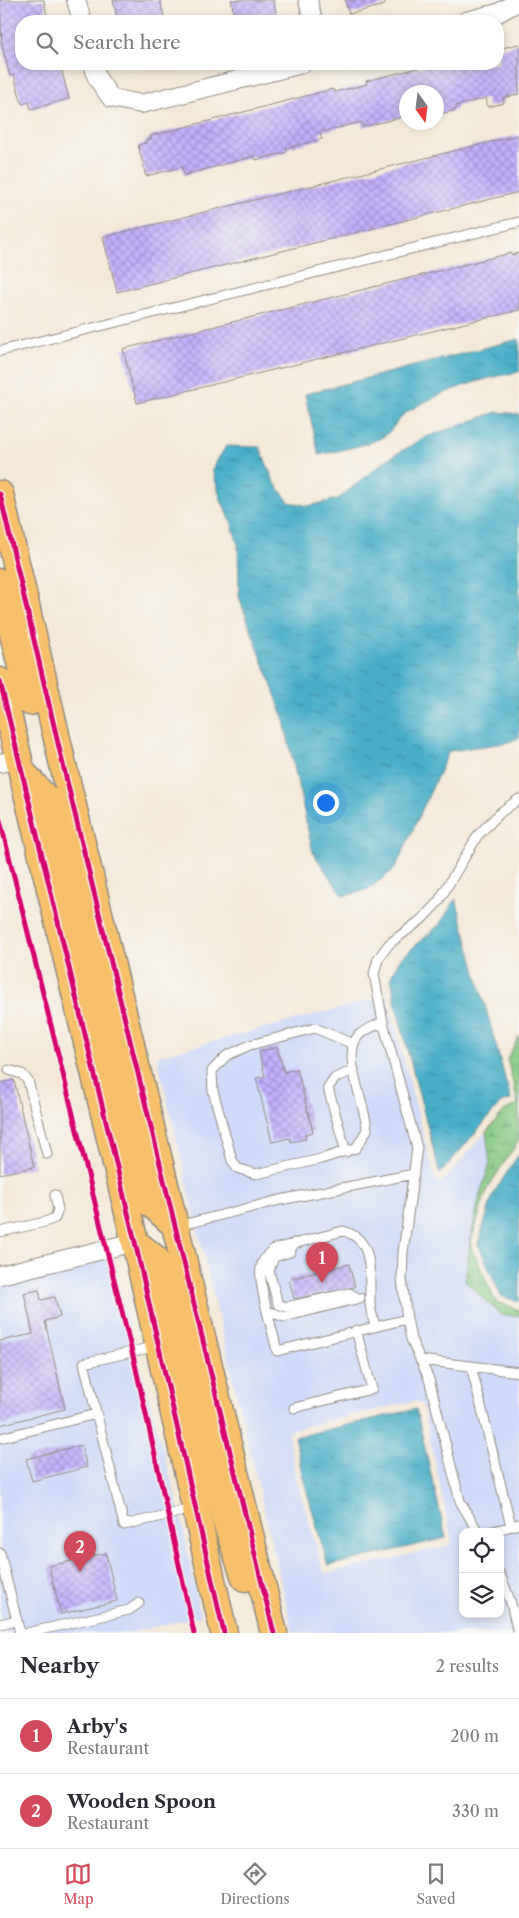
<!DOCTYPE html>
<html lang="en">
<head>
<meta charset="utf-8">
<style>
  body { margin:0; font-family:"Libre Caslon Text",serif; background:#f7f7f7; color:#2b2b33 }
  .controls { position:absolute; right:15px; bottom:15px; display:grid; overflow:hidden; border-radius:10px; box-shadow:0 2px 8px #0003 }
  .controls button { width:45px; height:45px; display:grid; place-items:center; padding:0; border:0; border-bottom:1px solid #e1e1e2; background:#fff; color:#2b2b33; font:25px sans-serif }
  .compass { position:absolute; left:399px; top:85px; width:45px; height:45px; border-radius:50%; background:#fff; box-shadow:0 2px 8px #0003; rotate:166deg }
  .you { position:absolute; left:325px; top:802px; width:18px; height:18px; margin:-12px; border:4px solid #fff; border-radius:50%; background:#1a73e8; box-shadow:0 0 0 8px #1a73e833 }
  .badge { display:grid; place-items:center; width:32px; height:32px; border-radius:50%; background:#d1495b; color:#fff; font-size:16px; font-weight:700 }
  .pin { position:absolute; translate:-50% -41px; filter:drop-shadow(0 1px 2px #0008) }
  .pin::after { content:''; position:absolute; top:26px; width:18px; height:15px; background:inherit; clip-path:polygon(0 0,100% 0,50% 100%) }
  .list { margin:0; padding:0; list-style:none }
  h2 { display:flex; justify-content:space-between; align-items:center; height:65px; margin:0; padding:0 20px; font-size:21px }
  h2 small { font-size:16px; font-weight:400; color:#7c7c81 }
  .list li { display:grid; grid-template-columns:32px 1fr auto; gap:15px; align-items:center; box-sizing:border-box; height:75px; padding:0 20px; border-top:1px solid #e1e1e2 }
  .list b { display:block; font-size:19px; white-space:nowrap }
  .list p { margin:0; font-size:16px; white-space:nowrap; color:#7c7c81 }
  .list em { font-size:16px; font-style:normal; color:#7c7c81 }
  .icon { flex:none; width:28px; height:28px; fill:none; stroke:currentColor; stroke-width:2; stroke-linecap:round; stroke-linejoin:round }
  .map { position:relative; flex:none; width:519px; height:1633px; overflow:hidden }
  .search { position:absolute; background:#fff; box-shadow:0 2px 8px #0003; left:15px; right:15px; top:15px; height:55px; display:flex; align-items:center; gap:12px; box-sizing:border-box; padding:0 18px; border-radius:20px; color:#7c7c81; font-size:19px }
  .sheet { height:215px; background:#fff }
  nav { display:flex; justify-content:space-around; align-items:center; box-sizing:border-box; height:70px; border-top:1px solid #e1e1e2; background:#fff; font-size:14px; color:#7c7c81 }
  nav a { display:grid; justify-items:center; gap:2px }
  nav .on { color:#d1495b }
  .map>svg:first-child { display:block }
  .built { fill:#d0daf9; fill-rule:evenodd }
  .wetland { fill:url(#wetland-marsh); stroke:#587a56 }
  .water { fill:url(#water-ripples); stroke:#3a6c79 }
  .building { fill:url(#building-cross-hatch) }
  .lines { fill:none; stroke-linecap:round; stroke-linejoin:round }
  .service-casing { stroke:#908a82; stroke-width:11 }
  .minor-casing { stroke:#908a82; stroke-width:20 }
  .primary-casing { stroke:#908a82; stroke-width:29 }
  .service { stroke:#fff; stroke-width:9 }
  .minor { stroke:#fff; stroke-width:18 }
  .primary { stroke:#f6c06b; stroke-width:26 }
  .cycleway-casing { stroke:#f6f6f2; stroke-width:8 }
  .cycleway { stroke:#d6006c; stroke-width:5 }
</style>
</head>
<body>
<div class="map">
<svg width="519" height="1633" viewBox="0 0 519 1633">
  <defs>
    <pattern id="wetland-marsh" width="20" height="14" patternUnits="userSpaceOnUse" patternTransform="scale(1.25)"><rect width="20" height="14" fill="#86c982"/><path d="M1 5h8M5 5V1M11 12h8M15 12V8" fill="none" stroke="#6ea36b"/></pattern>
    <pattern id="water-ripples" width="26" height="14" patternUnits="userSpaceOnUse" patternTransform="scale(1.25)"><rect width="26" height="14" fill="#48aec7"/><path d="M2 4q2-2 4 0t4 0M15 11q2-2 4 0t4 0" fill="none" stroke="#3c8ea2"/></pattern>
    <pattern id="building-cross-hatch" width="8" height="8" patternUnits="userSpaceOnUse" patternTransform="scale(1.25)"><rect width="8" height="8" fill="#c3b0fc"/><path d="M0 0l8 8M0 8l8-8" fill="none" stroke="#9f8fcc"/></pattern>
  </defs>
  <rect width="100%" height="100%" fill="#f6f6f2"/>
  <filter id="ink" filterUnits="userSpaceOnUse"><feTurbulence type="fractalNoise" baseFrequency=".02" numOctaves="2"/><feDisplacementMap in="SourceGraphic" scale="10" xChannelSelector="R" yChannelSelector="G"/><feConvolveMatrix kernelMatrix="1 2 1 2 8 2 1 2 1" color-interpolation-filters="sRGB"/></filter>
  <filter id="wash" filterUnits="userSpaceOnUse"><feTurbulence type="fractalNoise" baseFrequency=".0096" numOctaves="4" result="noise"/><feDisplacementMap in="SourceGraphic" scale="20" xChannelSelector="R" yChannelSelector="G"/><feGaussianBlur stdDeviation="1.12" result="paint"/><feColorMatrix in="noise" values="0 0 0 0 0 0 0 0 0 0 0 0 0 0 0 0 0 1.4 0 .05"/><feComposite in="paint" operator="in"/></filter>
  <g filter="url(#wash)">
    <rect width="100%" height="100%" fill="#f4e9d8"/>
    <!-- built -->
    <path class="built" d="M 387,996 L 435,1180 L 441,1182 L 445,1179 L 486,1132 L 487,1134 L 490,1163 L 480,1194 L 471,1236 L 465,1281 L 501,1315 L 519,1316 L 519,1633 L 293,1633 L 157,1056 ZM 414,1401 L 420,1403 L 423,1407 L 452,1541 L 448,1546 L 328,1573 L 324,1572 L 295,1475 L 288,1433 L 293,1429 ZM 463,1532 L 500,1532 L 500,1614 L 463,1614 Z
      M 113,1257 L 123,1305 L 178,1504 L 201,1616 L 129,1633 L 0,1633 L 0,1285 Z"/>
    <!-- wetland -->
    <path class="wetland" d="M 519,1036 L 519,1140 L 487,1189 L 471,1241 L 471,1247 L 496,1302 L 519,1310 L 519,1316 L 501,1315 L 465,1281 L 471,1236 L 480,1194 L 490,1163 L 486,1132 L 505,1110 L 515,1106 L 518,1103 L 507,1059 Z"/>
    <!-- water -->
    <path class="water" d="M 519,339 L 519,372 C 478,379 442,391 407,412 C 396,419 392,434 379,439 C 361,447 339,450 319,455 L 305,394 Z
      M 497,412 L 519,414 L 519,738 L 505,743 L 449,751 L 395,869 L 367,890 L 343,896 L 313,853 L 283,716 L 239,597 L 238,545 L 231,521 L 221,500 L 212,469 L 226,446 L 260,447 L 274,482 L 289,502 L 309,506 L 338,499 L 386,460 L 426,437 Z
      M 456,899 L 511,1100 L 501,1103 L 440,1174 L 396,1006 L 391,977 L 399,960 L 439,925 Z
      M 519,1154 L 519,1302 L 501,1296 L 478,1244 L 493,1194 Z
      M 416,1409 L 446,1538 L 328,1566 L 302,1474 L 295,1437 Z"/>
    <g id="blocks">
      <!-- building -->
      <path class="building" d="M 0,0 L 44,0 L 48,21 L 21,21 L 21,64 L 60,64 L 69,99 L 31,109 L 29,102 L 22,104 L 14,75 L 10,76 L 2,46 Z
        M 113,0 L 160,0 L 165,21 L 118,21 Z
        M 231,0 L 273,0 L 278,21 L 236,21 Z
        M 345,0 L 385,0 L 385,5 L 349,14 Z
        M 519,44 L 519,94 L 503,98 L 504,103 L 488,107 L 486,98 L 456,106 L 456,110 L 436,115 L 436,92 L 406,92 L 406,116 L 363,127 L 362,122 L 320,132 L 322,139 L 286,148 L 287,152 L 256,160 L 255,156 L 184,175 L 182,167 L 146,176 L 138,145 L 146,143 L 146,140 L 151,139 L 150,136 L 333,89 L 334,92 L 360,86 L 367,84 L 366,81 L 434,64 L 498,64 L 498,49 Z
        M 519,135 L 519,192 L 117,292 L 103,237 Z
        M 511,253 L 511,255 L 519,253 L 519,310 L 137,403 L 123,349 Z
        M 277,1047 L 284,1072 L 297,1069 L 313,1132 L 305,1134 L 306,1139 L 291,1142 L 290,1138 L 272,1142 L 256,1078 L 265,1076 L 259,1052 Z
        M 14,1080 L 34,1167 L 0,1174 L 0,1083 Z
        M 349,1264 L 355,1287 L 294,1299 L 289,1279 Z
        M 39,1290 L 41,1300 L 55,1297 L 60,1317 L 45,1321 L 65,1409 L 0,1425 L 0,1341 L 33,1334 L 24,1293 Z
        M 81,1445 L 87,1467 L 32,1481 L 26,1459 Z
        M 106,1553 L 117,1601 L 61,1614 L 49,1566 Z"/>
    </g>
  </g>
  <g filter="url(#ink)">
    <use href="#blocks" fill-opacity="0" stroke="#908a82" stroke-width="1"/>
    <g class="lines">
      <!-- service casing -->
      <g class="service-casing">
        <path id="service" d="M 0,351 L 519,222
          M 353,1044 L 315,1028 L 250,1045 L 226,1056 L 212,1071 L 213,1091 L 232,1160 L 237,1168 L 256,1174 L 321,1159 L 356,1148 L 367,1130 C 366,1105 340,1054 359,1035 C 365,1029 376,1026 383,1022
          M 9,1070 L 22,1074 L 28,1081 L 47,1154
          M 346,1152 L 328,1088 L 335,1078 L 354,1070
          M 178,1226 L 280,1200 L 414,1174
          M 0,1232 L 45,1222 L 55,1218 L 58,1210 L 55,1195
          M 294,1243 L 290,1252 L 274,1257 L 269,1271 L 278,1304 L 286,1307 L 349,1293 L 358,1298
          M 268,1311 L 284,1317 L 360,1298
          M 375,1325 C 373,1318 370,1310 370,1302 C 369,1277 376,1239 343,1231 L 274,1249 C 267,1254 263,1259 261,1267 C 258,1286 273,1331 277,1351 L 407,1319
          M 157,1346 L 84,1363 L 124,1525 L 192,1509
          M 420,1360 L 519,1372
          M 471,1366 L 511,1526
          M 294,1408 L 372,1389 L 356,1330
          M 0,1438 L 96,1414
          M 478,1532 L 460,1501 L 429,1379 L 411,1339 L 407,1319 L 402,1279 L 403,1252 L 417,1148 L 383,1022 L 374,974 L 378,959 L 389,944 L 422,919 L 438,902 L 478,835 L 501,812 L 519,799
          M 490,1532 L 519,1524
          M 0,1553 L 20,1633
          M 500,1574 L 511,1603 L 518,1633
          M 0,1624 L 17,1620
          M 27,1633 L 129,1610 L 139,1603"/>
      </g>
      <!-- minor casing -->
      <g class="minor-casing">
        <path id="minor" d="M 76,0 L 82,21
          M 308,0 L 313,21
          M 466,21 L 498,13 L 519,1
          M 93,64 L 97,78 L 111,98 L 141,104 L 302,64
          M 0,763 L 18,759
          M 0,1275 L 135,1242"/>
      </g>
      <!-- primary casing -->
      <g class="primary-casing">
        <path id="primary" d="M 0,494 L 64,769 L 274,1633
          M 0,582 L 30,702
          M 0,681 L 135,1242 L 224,1633
          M 25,775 L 49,802 L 139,1173 L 151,1204 L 176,1226
          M 135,1242 L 156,1259 L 167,1280 L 225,1519 L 245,1578"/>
      </g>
      <!-- service -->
      <use href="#service" class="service"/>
      <!-- minor -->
      <use href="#minor" class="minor"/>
      <!-- primary -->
      <use href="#primary" class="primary"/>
      <!-- cycleway casing -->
      <g class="cycleway-casing">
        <path id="cycleway" d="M 0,494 L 64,769 L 274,1633
          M 0,681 L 135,1242 L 224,1633
          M 0,820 L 135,1364 L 194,1633"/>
      </g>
      <!-- cycleway -->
      <use href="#cycleway" class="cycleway"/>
    </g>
  </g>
</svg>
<div class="controls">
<button><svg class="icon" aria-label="locate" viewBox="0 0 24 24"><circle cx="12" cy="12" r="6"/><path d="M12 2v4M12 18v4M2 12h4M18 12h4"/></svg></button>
<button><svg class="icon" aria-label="layers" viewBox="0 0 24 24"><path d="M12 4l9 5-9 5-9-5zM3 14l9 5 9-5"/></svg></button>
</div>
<svg class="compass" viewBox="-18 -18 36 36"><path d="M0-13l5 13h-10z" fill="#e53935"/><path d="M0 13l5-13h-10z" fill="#7c7c81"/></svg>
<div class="you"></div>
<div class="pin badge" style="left:322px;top:1283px">1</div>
<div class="pin badge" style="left:80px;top:1572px">2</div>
<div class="search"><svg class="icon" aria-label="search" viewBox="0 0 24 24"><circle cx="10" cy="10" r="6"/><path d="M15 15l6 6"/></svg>Search here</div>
</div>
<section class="sheet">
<h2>Nearby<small>2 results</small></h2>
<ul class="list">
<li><span class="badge">1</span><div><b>Arby's</b><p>Restaurant</p></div><em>200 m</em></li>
<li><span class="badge">2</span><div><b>Wooden Spoon</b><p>Restaurant</p></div><em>330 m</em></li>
</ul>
</section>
<nav>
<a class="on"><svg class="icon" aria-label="map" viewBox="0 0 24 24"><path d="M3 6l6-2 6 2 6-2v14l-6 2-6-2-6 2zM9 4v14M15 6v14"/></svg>Map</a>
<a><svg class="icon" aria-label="directions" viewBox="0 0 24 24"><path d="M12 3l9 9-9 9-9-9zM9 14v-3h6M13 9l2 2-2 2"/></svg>Directions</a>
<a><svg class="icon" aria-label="saved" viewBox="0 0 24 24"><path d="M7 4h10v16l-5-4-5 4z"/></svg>Saved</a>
</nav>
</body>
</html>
